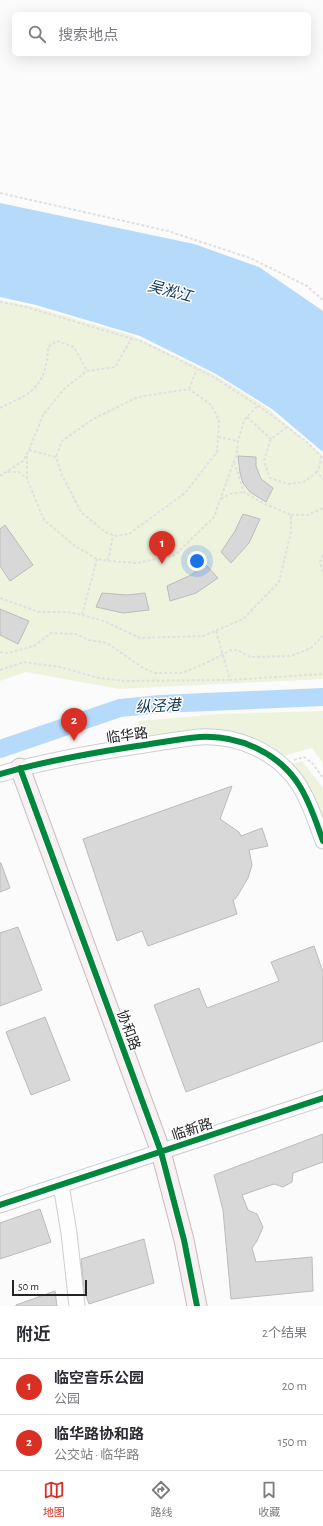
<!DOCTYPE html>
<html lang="zh">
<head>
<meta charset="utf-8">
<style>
  body { margin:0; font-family:"Alegreya Sans","Noto Sans SC",sans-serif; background:#f2f2f3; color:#2b2b33 }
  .scale { position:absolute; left:12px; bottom:10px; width:75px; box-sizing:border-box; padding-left:4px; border:2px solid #242425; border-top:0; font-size:11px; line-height:14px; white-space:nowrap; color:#242425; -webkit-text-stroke:3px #fff; paint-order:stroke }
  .you { position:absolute; left:197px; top:561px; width:14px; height:14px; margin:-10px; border:3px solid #fff; border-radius:50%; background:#1a73e8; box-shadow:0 0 0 6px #1a73e833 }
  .badge { display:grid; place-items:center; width:26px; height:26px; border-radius:50%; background:#d93025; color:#fff; font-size:13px; font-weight:700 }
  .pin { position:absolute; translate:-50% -33px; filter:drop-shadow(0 1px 2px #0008) }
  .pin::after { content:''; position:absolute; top:21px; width:14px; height:12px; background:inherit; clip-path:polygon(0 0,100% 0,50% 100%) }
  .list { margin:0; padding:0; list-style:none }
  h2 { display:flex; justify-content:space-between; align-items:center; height:52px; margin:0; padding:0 16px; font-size:17px }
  h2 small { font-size:13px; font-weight:400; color:#7c7c81 }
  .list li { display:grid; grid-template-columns:26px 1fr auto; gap:12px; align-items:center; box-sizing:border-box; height:56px; padding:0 16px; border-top:1px solid #e1e1e2 }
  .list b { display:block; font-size:15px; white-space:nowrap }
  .list p { margin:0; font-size:13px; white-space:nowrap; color:#7c7c81 }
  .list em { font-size:13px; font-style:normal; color:#7c7c81 }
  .icon { flex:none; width:22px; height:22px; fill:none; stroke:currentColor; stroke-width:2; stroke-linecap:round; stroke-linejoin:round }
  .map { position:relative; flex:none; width:323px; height:1306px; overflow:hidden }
  .search { position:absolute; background:#fff; box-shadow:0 4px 16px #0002; left:12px; right:12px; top:12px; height:44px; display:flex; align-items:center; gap:10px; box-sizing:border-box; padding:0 14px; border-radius:6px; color:#7c7c81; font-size:15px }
  .sheet { height:164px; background:#fff }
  nav { display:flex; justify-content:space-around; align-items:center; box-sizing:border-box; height:56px; border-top:1px solid #e1e1e2; background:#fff; font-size:11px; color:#7c7c81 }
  nav a { display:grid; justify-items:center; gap:2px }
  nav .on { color:#d93025 }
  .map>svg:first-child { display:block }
  .green { fill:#eef3de }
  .water { fill:#b6dafa }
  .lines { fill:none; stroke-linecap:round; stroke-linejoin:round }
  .river { stroke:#b6dafa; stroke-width:18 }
  .building { fill:#d8d8d8; stroke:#bcbbbc }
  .minor-casing { stroke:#cecece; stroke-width:17 }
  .major-casing { stroke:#c7bbbe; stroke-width:21 }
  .path { stroke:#e0e0e0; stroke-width:2; stroke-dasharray:3 2; stroke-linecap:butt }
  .minor { stroke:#fefefe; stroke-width:15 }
  .major { stroke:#f8f1f2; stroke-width:19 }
  .cycleway-casing { stroke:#fff; stroke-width:8 }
  .cycleway { stroke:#00873e; stroke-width:6 }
  .labels { text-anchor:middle; stroke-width:3; stroke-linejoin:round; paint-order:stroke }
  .street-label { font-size:14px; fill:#242425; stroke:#fff }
  .water-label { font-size:15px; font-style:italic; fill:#0c3351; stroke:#fff }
</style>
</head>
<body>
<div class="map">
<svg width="323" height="1306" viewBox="0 0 323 1306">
  <rect width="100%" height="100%" fill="#fbfbfb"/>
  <!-- green -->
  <path class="green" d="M 0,300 L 30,306 L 131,335 L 213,374 L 265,406 L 323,456 L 323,679 L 119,689 L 26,672 L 0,681 Z
    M 323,711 L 323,763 L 312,748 L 279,757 L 253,740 L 135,742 L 138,721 L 219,714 Z
    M 302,761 L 323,788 L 323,825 L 288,765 Z"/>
  <!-- water -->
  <path class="water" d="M 0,203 L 194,244 L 259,267 L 323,311 L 323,452 L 272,409 L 216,374 L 140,336 L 36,305 L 0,297 Z"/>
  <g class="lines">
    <!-- river -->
    <path class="river" d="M 0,749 L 120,708 L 160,704 L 323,697"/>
  </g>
  <!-- building -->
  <path class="building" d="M 238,456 L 256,457 L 256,466 L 261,479 L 273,488 L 266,502 L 250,492 L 243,483 L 240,473 Z
    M 243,514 L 260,519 L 249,543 L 231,563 L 221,552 L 235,531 Z
    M 5,525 L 33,565 L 10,581 L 0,566 L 0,529 Z
    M 206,565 L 218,578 L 196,593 L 170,601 L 167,586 L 191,575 Z
    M 102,593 L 127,595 L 145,593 L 149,610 L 123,613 L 96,607 Z
    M 0,609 L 29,621 L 18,644 L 0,635 Z
    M 232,786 L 220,819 L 239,832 L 241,836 L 262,828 L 268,846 L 249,850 L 252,865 L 248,878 L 236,898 L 233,900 L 237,914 L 148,946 L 142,931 L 117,941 L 83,839 Z
    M 0,863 L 1,863 L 10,888 L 0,892 Z
    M 18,927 L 42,990 L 0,1006 L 0,933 Z
    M 314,946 L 323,972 L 323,1041 L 186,1092 L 154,1005 L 199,988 L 207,1008 L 279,981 L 271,962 Z
    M 45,1017 L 70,1080 L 31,1095 L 6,1032 Z
    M 323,1134 L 323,1162 L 293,1173 L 292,1182 L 283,1187 L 274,1184 L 242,1195 L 248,1210 L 257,1214 L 263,1227 L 257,1241 L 252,1248 L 256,1262 L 312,1257 L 313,1291 L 231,1299 L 223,1210 L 214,1175 Z
    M 40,1209 L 51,1242 L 0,1259 L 0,1223 Z
    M 144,1239 L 154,1283 L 89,1304 L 84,1290 L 81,1259 Z
    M 55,1291 L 57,1306 L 16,1306 L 16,1305 Z"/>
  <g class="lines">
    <!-- minor casing -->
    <g class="minor-casing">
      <path id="minor" d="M 0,774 C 45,761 91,753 137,746 C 158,743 179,739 200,737 C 238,735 278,752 299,785 C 310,802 316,822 323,841
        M 61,1185 L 69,1233 L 77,1306
        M 0,1205 L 323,1098"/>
    </g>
    <!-- major casing -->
    <g class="major-casing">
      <path id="major" d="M 20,768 L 161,1152 L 184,1240 L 197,1306"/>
    </g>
    <!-- path -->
    <path class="path" d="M 0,193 L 168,231 L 250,258 L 307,286 L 323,300
      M 0,302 L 26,307 L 143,342 L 212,376 L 263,409 L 307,442 L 323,458
      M 189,389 L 197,369
      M 0,408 C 9,403 23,398 30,392 C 44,381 48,363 48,347 L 57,341 L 74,347 L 87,371
      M 247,417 L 271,439
      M 287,427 L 271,439 L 264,461 L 270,478 L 288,484 L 304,482 L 317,472
      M 218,437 L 238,441
      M 29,450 L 56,457 L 62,475 L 81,512 L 105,532 L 116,536 L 129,534 L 185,493 L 217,452 L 219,420 L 211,405 L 189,389 L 138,397 L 93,419 L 62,441 L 56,457
      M 27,456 L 27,479 L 44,520 L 75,546 L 97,559 L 108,561 L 113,535
      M 321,456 L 320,465 L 317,472 L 323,479
      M 8,472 L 19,472 L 27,479
      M 0,476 L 23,461 L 29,450 L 43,415 L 65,388 L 87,371 L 115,367 L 132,338
      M 221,499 L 230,494 L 244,492
      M 291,515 L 308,515 L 323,508
      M 323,555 L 320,562 L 323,573
      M 108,561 L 137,563 L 175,555 L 214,517 L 237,453 L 238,441 L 244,420 L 258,405
      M 0,598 L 39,612 L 67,612 L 82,615 L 97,559
      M 82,615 L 104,621 L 140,638 L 203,636 L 243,619 L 279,582 L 291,532 L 291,515 L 261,502 L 244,492 L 234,462
      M 216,631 L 230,680 L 323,674
      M 0,652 L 8,653 L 34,646 L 51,633 L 76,634 L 89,640 L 107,643 L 143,668 L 155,673 L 182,673 L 206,663 L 231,650 L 238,650 L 250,657 L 291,656 L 311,648 L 323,636
      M 0,670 L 24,662 L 60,667 L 99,678 L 126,681 L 230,680
      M 294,760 L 304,757 L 313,764 L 323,778"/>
    <!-- minor -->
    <use href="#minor" class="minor"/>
    <!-- major -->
    <use href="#major" class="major"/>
    <!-- cycleway casing -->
    <g class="cycleway-casing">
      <path id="cycleway" d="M 20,768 L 161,1152 L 184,1240 L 197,1306
        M 0,774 C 45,761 91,753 137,746 C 158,743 179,739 200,737 C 238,735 278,752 299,785 C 310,802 316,822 323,841
        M 0,1205 L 323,1098"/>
    </g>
    <!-- cycleway -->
    <use href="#cycleway" class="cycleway"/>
  </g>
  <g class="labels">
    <!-- street labels -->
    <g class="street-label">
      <text transform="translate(127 735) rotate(-8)" y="5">临华路</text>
      <text transform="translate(129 1030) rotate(70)" y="5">协和路</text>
      <text transform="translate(192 1129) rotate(-18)" y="5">临新路</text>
    </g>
    <!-- water labels -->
    <g class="water-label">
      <text transform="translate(170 291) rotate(15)" y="5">吴淞江</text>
      <text transform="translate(158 706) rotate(-3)" y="5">纵泾港</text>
    </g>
  </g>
</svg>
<div class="scale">50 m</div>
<div class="you"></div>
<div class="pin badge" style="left:162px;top:564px">1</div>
<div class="pin badge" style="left:74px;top:741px">2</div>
<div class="search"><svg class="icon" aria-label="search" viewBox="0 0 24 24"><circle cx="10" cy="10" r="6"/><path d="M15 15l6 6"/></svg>搜索地点</div>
</div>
<section class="sheet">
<h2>附近<small>2个结果</small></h2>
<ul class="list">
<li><span class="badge">1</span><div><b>临空音乐公园</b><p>公园</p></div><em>20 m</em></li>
<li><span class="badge">2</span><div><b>临华路协和路</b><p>公交站 · 临华路</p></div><em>150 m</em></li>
</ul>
</section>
<nav>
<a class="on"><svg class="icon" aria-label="map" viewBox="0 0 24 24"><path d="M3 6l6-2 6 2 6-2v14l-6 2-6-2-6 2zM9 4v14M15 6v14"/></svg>地图</a>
<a><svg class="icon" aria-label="directions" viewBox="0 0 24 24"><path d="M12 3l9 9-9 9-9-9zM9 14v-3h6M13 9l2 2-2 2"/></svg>路线</a>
<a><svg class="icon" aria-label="saved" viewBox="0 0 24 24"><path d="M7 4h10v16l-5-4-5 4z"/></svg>收藏</a>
</nav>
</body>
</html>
